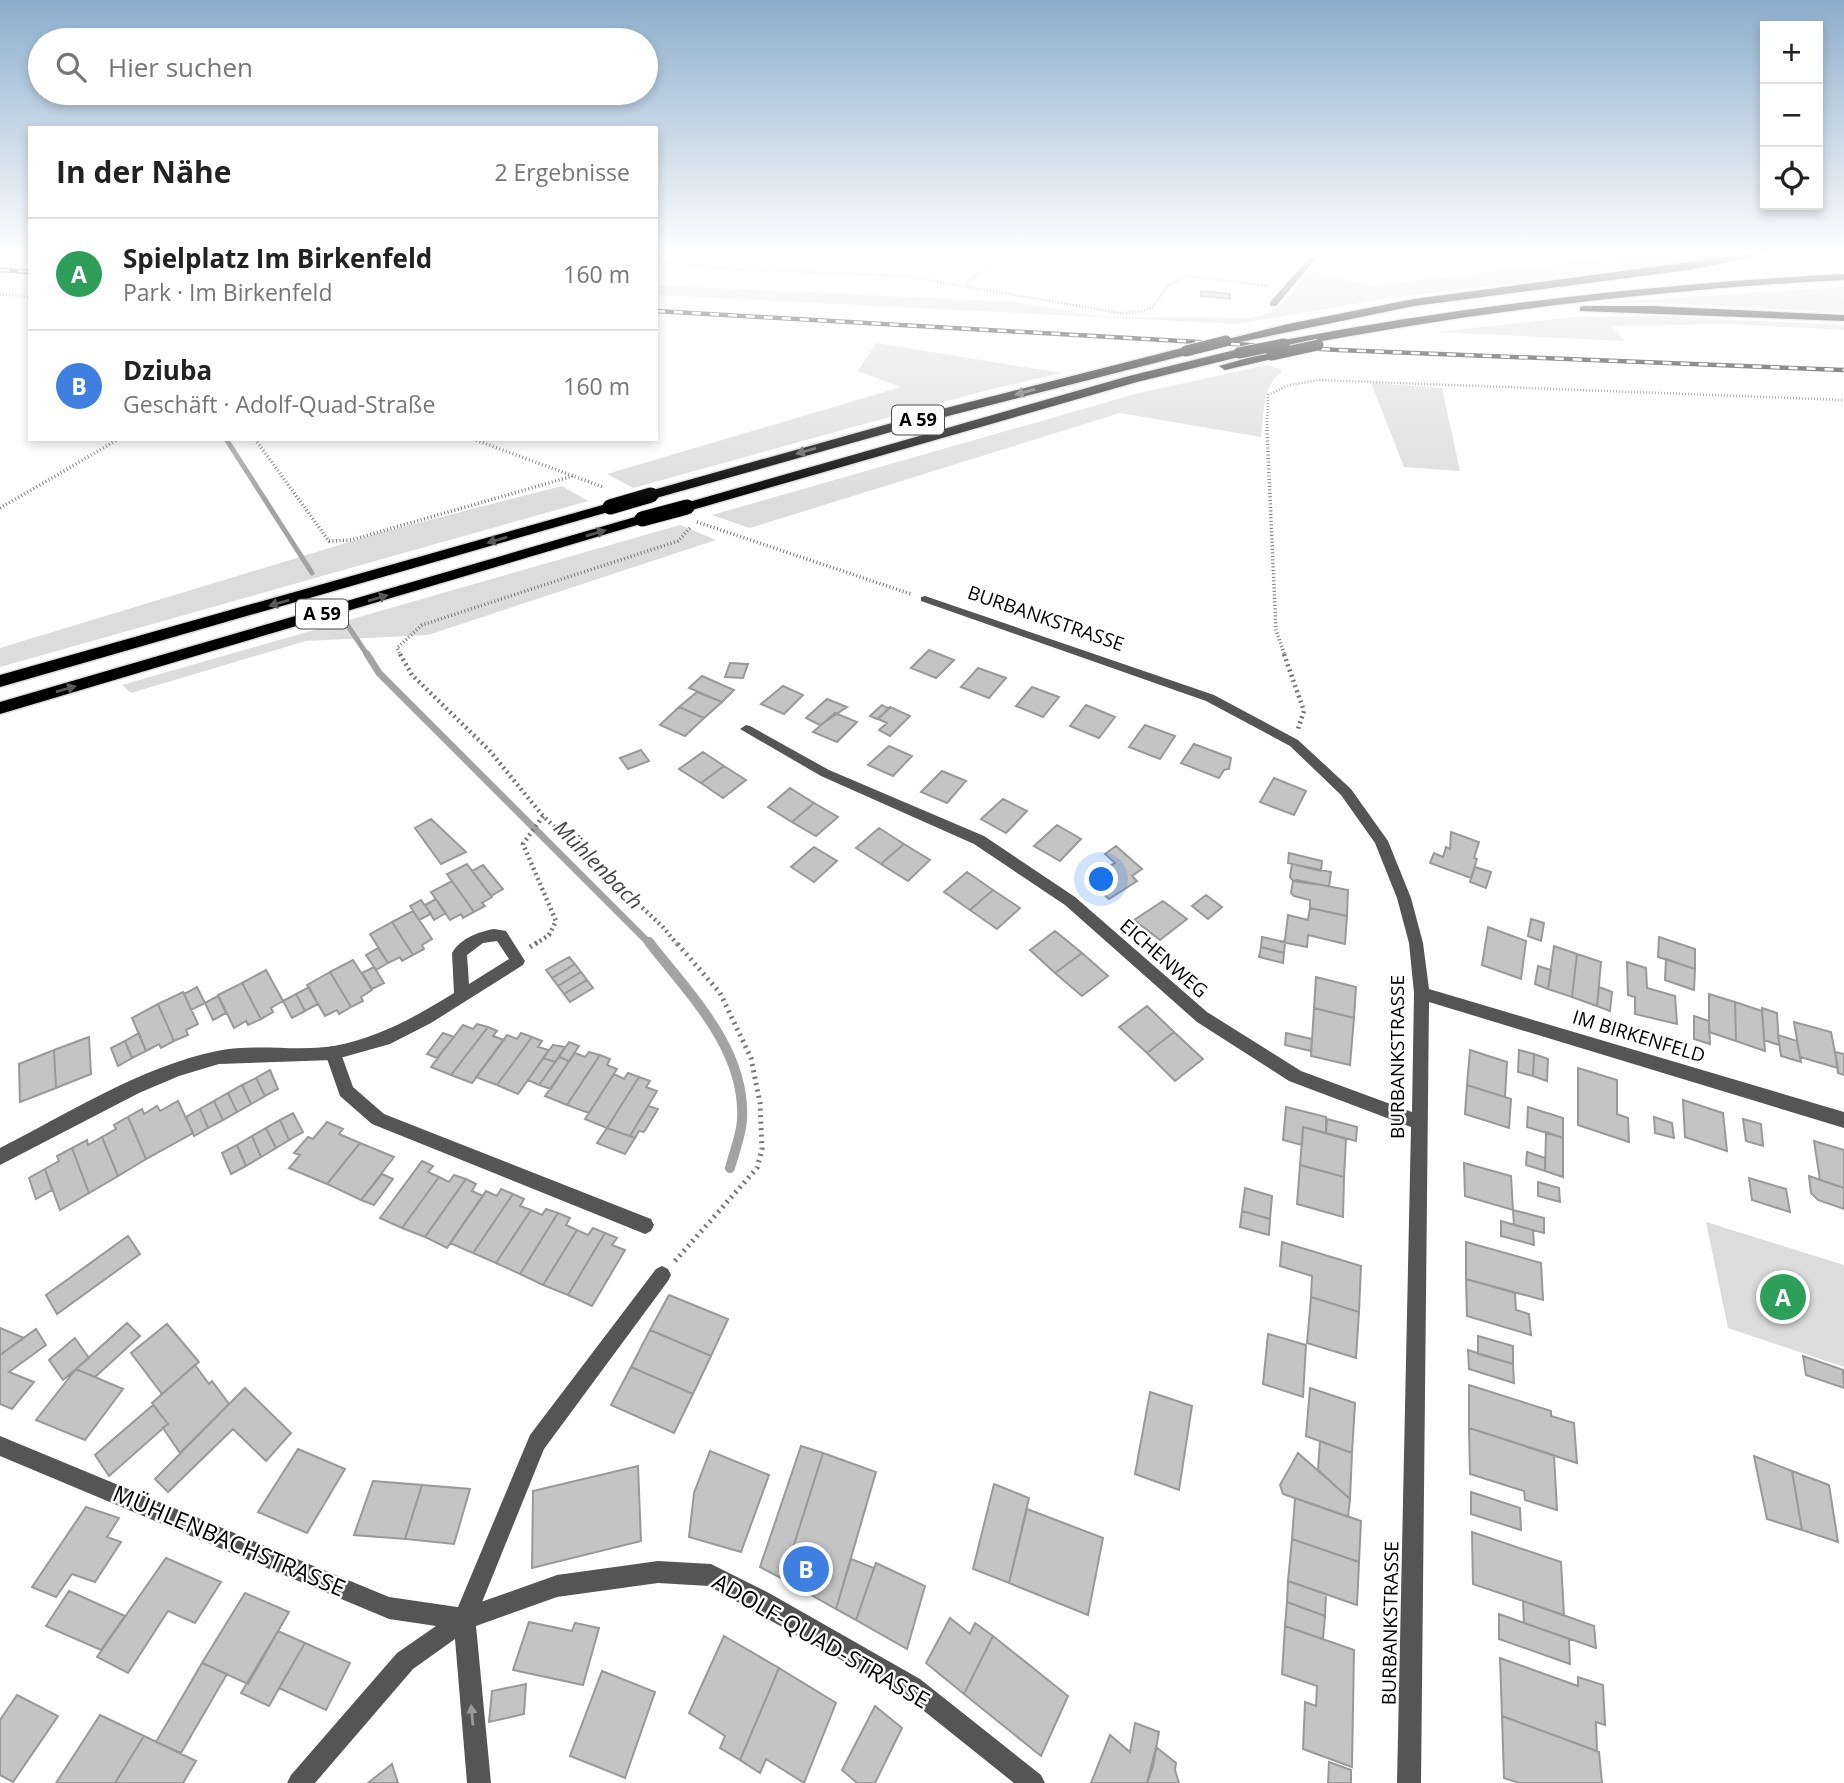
<!DOCTYPE html>
<html lang="de">
<head>
<meta charset="utf-8">
<style>
  body { margin:0; font-family:"Open Sans",sans-serif; background:#f6f6f6; color:#222 }
  .controls { position:absolute; right:21px; top:21px; display:grid; overflow:hidden; border-radius:0px; box-shadow:0 4px 10px #0003 }
  .controls button { width:63px; height:63px; display:grid; place-items:center; padding:0; border:0; border-bottom:2px solid #e0e0e0; background:#fff; color:#222; font:35px sans-serif }
  .you { position:absolute; left:1102px; top:880px; width:24px; height:24px; margin:-18px; border:5px solid #fff; border-radius:50%; background:#1a73e8; box-shadow:0 0 0 10px #1a73e833 }
  .badge { display:grid; place-items:center; width:46px; height:46px; border-radius:50%; background:#b45309; color:#fff; font-size:23px; font-weight:700 }
  .pin { position:absolute; translate:-50% -50%; border:4px solid #fff; box-shadow:0 2px 7px #0006 }
  .list { margin:0; padding:0; list-style:none }
  h2 { display:flex; justify-content:space-between; align-items:center; height:91px; margin:0; padding:0 28px; font-size:30px }
  h2 small { font-size:23px; font-weight:400; color:#767676 }
  .list li { display:grid; grid-template-columns:46px 1fr auto; gap:21px; align-items:center; box-sizing:border-box; height:112px; padding:0 28px; border-top:2px solid #e0e0e0 }
  .list b { display:block; font-size:26px; white-space:nowrap }
  .list p { margin:0; font-size:23px; white-space:nowrap; color:#767676 }
  .list em { font-size:23px; font-style:normal; color:#767676 }
  .icon { flex:none; width:38px; height:38px; fill:none; stroke:currentColor; stroke-width:2; stroke-linecap:round; stroke-linejoin:round }
  .map { position:relative; flex:none; width:1844px; height:1783px; overflow:hidden }
  .search { position:absolute; background:#fff; box-shadow:0 4px 10px #0003; left:28px; top:28px; width:630px; height:77px; display:flex; align-items:center; gap:18px; box-sizing:border-box; padding:0 24px; border-radius:38px; color:#767676; font-size:26px }
  .panel { position:absolute; background:#fff; box-shadow:0 4px 10px #0003; left:28px; top:126px; width:630px; height:315px; border-radius:0px }
  .map>svg:first-child { display:block }
  .green { fill:#dcdcdc }
  .lines { fill:none; stroke-linecap:round; stroke-linejoin:round }
  .stream-far3 { stroke:#a3a3a3; stroke-width:4.5 }
  .stream-far2 { stroke:#a3a3a3; stroke-width:5 }
  .stream-far1 { stroke:#a3a3a3; stroke-width:7 }
  .stream { stroke:#a3a3a3; stroke-width:10 }
  .building { fill:#c4c4c4; stroke:#999; stroke-width:2 }
  .motorway-casing { stroke:#dbdbdb; stroke-width:3 }
  .path-far3 { stroke:#777; stroke-width:2.5; stroke-dasharray:1 2; stroke-linecap:butt }
  .path-far2 { stroke:#777; stroke-width:3.5; stroke-dasharray:1 2.5; stroke-linecap:butt }
  .path-far1 { stroke:#777; stroke-width:4.5; stroke-dasharray:2 3.5; stroke-linecap:butt }
  .path { stroke:#777; stroke-width:5; stroke-dasharray:2 4.5; stroke-linecap:butt }
  .service { fill:#555; fill-rule:evenodd }
  .minor { fill:#555; fill-rule:evenodd }
  .motorway { fill:#000; fill-rule:evenodd }
  .rail-casing { stroke:#000; stroke-width:4.5 }
  .rail { stroke:#fff; stroke-width:2.5; stroke-dasharray:9; stroke-linecap:butt }
  .motorway-bridge-far1-casing { stroke:#dbdbdb; stroke-width:13; stroke-linecap:butt }
  .motorway-bridge-casing { stroke:#dbdbdb; stroke-width:17; stroke-linecap:butt }
  .motorway-bridge-far1 { stroke:#000; stroke-width:11 }
  .motorway-bridge { stroke:#000; stroke-width:15 }
  .oneway { fill:#595959 }
  .oneway2 { fill:#999 }
  .labels { text-anchor:middle; stroke-width:5; stroke-linejoin:round; paint-order:stroke }
  .shield { fill:#fff; stroke:#4c4c4c; stroke-width:2 }
  .shield-label { font-size:18px; font-weight:bold; fill:#000 }
  .street-label { font-size:19px; fill:#000; stroke:#fff }
  .water-label { font-size:21px; font-style:italic; fill:#444; stroke:#fff }
  .near-street-label { font-size:23px; fill:#000; stroke:#fff }
</style>
</head>
<body>
<div class="map">
<svg width="1844" height="1783" viewBox="0 0 1844 1783">
  <rect width="100%" height="100%" fill="#fff"/>
  <!-- green -->
  <path class="green" d="M 1624,255 L 1724,255 L 1694,262 L 1388,298 L 1237,324 L 656,295 L 656,285 L 1014,302 L 1103,317 L 1250,318 C 1283,313 1290,295 1308,270 L 1370,286 Z
    M 1844,287 L 1844,313 L 1658,303 L 1594,303 Z
    M 1657,316 L 1844,325 L 1844,330 L 1729,324 L 1611,326 L 1625,341 L 1436,332 L 1574,317 Z
    M 876,343 L 1061,373 L 980,392 L 633,488 L 607,474 L 901,387 L 858,371 Z
    M 1267,365 L 1281,369 L 1281,373 C 1262,384 1264,418 1261,437 L 1120,413 L 750,528 L 712,515 L 1139,393 Z
    M 1371,383 L 1442,388 L 1460,471 L 1404,467 Z
    M 562,486 L 588,501 L 0,667 L 0,648 L 379,533 Z
    M 680,525 L 716,540 L 428,635 L 306,641 L 131,693 L 122,685 Z
    M 1706,1222 L 1844,1265 L 1844,1367 L 1728,1328 Z"/>
  <g class="lines">
    <!-- stream-far3 -->
    <path class="stream-far3" d="M 27,255 L 30,257"/>
    <!-- stream-far2 -->
    <path class="stream-far2" d="M 226,439 L 312,573
      M 348,626 L 368,656"/>
    <!-- stream-far1 -->
    <path class="stream-far1" d="M 367,654 L 379,673 L 650,944"/>
    <!-- stream -->
    <path class="stream" d="M 649,942 C 690,995 746,1049 742,1120 C 741,1136 734,1153 730,1168"/>
  </g>
  <!-- building -->
  <path class="building" d="M 1201,291 L 1230,294 L 1230,299 L 1201,296 Z
    M 929,650 L 954,660 L 936,678 L 911,668 Z
    M 730,663 L 748,664 L 743,678 L 725,677 Z
    M 978,668 L 1006,678 L 989,698 L 961,687 Z
    M 702,676 L 734,690 L 722,702 L 689,688 Z
    M 783,686 L 803,695 L 784,714 L 761,704 Z
    M 1032,687 L 1059,697 L 1043,717 L 1016,706 Z
    M 697,692 L 722,702 L 704,718 L 679,707 Z
    M 827,699 L 847,707 L 820,725 L 806,718 Z
    M 882,705 L 889,709 L 877,719 L 870,716 Z
    M 1086,705 L 1115,717 L 1099,738 L 1070,726 Z
    M 679,707 L 704,718 L 685,736 L 660,725 Z
    M 890,707 L 910,716 L 890,736 L 879,730 L 887,723 L 878,719 Z
    M 835,713 L 857,722 L 837,742 L 813,732 Z
    M 1145,725 L 1175,736 L 1160,759 L 1129,747 Z
    M 1194,744 L 1231,758 L 1229,769 L 1224,770 L 1219,778 L 1181,763 Z
    M 889,746 L 912,756 L 893,776 L 868,765 Z
    M 641,750 L 649,761 L 628,769 L 620,758 Z
    M 703,752 L 724,766 L 701,783 L 679,769 Z
    M 724,766 L 746,780 L 723,798 L 701,783 Z
    M 942,771 L 966,781 L 947,803 L 921,792 Z
    M 1274,778 L 1306,791 L 1294,815 L 1260,802 Z
    M 790,788 L 814,803 L 792,822 L 768,807 Z
    M 1003,799 L 1027,811 L 1006,833 L 981,819 Z
    M 814,803 L 838,817 L 816,836 L 792,822 Z
    M 431,819 L 466,852 L 441,864 L 415,828 Z
    M 1057,825 L 1081,839 L 1060,861 L 1034,846 Z
    M 879,828 L 904,844 L 881,864 L 856,848 Z
    M 1451,832 L 1479,842 L 1474,858 L 1477,859 L 1471,878 L 1430,863 L 1434,853 L 1443,857 L 1446,847 L 1450,849 Z
    M 904,844 L 930,860 L 908,881 L 881,864 Z
    M 1116,846 L 1142,869 L 1132,876 L 1137,881 L 1109,899 L 1086,879 L 1115,863 L 1105,854 Z
    M 814,847 L 837,861 L 814,882 L 791,867 Z
    M 1289,853 L 1322,861 L 1321,871 L 1288,863 Z
    M 467,864 L 492,897 L 482,903 L 485,906 L 474,912 L 447,874 Z
    M 1292,864 L 1331,872 L 1329,886 L 1293,881 L 1290,877 Z
    M 483,865 L 503,889 L 491,896 L 472,871 Z
    M 1475,867 L 1491,872 L 1486,888 L 1470,882 Z
    M 967,872 L 993,890 L 970,910 L 944,892 Z
    M 1296,880 L 1348,890 L 1347,916 L 1310,908 L 1310,900 L 1294,896 L 1291,893 L 1293,881 Z
    M 452,881 L 474,912 L 463,918 L 461,914 L 450,920 L 431,892 Z
    M 993,890 L 1020,908 L 997,929 L 970,910 Z
    M 1206,895 L 1222,907 L 1208,919 L 1192,906 Z
    M 436,899 L 446,913 L 434,920 L 425,905 Z
    M 421,900 L 431,914 L 419,920 L 410,906 Z
    M 1163,901 L 1187,919 L 1160,940 L 1134,920 Z
    M 1310,908 L 1347,916 L 1345,944 L 1308,935 L 1307,947 L 1282,942 L 1285,940 L 1288,915 L 1308,920 Z
    M 413,911 L 432,939 L 422,945 L 424,949 L 413,955 L 392,922 Z
    M 1531,919 L 1544,923 L 1541,941 L 1528,936 Z
    M 392,922 L 413,955 L 402,961 L 400,957 L 388,963 L 370,934 Z
    M 1488,927 L 1526,941 L 1521,979 L 1482,965 Z
    M 1055,931 L 1082,953 L 1055,973 L 1030,950 Z
    M 1262,937 L 1285,942 L 1284,953 L 1261,947 Z
    M 1659,937 L 1695,949 L 1695,969 L 1658,957 Z
    M 1554,946 L 1577,954 L 1572,997 L 1548,989 Z
    M 1261,947 L 1284,953 L 1283,963 L 1259,957 Z
    M 378,948 L 388,963 L 376,970 L 366,955 Z
    M 1082,953 L 1108,976 L 1082,996 L 1055,973 Z
    M 1577,954 L 1601,962 L 1597,1006 L 1572,997 Z
    M 569,957 L 575,964 L 552,978 L 546,970 Z
    M 1666,959 L 1695,969 L 1694,990 L 1665,980 Z
    M 353,960 L 372,990 L 361,997 L 363,1001 L 351,1007 L 330,972 Z
    M 1627,962 L 1646,968 L 1647,988 L 1675,996 L 1677,1024 L 1635,1014 L 1635,997 L 1628,995 Z
    M 575,964 L 581,972 L 558,986 L 552,978 Z
    M 1538,966 L 1551,970 L 1548,989 L 1535,984 Z
    M 374,967 L 384,983 L 372,989 L 362,973 Z
    M 266,970 L 283,1001 L 271,1008 L 273,1012 L 261,1019 L 242,983 Z
    M 330,972 L 351,1007 L 339,1014 L 337,1010 L 325,1016 L 307,985 Z
    M 581,972 L 587,980 L 564,994 L 558,986 Z
    M 1316,977 L 1356,987 L 1354,1018 L 1314,1008 Z
    M 587,980 L 593,988 L 570,1002 L 564,994 Z
    M 242,983 L 261,1019 L 248,1025 L 246,1021 L 234,1028 L 218,995 Z
    M 197,987 L 205,1003 L 191,1010 L 184,994 Z
    M 309,987 L 318,1004 L 305,1011 L 296,994 Z
    M 1599,987 L 1612,992 L 1610,1011 L 1597,1006 Z
    M 183,992 L 198,1024 L 186,1030 L 188,1035 L 174,1041 L 158,1004 Z
    M 296,994 L 305,1011 L 292,1018 L 283,1001 Z
    M 1709,994 L 1735,1002 L 1736,1041 L 1709,1032 Z
    M 218,996 L 226,1013 L 213,1020 L 205,1003 Z
    M 1735,1002 L 1762,1011 L 1765,1051 L 1736,1041 Z
    M 158,1004 L 174,1041 L 161,1048 L 159,1044 L 146,1051 L 132,1018 Z
    M 1147,1006 L 1174,1032 L 1147,1053 L 1119,1027 Z
    M 1314,1008 L 1354,1018 L 1350,1065 L 1311,1056 Z
    M 1762,1008 L 1777,1013 L 1779,1045 L 1764,1040 Z
    M 1694,1016 L 1709,1021 L 1710,1044 L 1694,1039 Z
    M 1794,1022 L 1831,1032 L 1838,1068 L 1800,1057 Z
    M 477,1024 L 488,1027 L 451,1075 L 431,1067 L 463,1025 L 473,1029 Z
    M 488,1027 L 497,1031 L 493,1036 L 504,1040 L 472,1083 L 451,1075 Z
    M 1174,1032 L 1203,1059 L 1175,1081 L 1147,1053 Z
    M 139,1033 L 146,1051 L 132,1058 L 125,1041 Z
    M 443,1033 L 454,1037 L 437,1058 L 427,1054 Z
    M 521,1033 L 532,1037 L 497,1085 L 476,1077 L 507,1035 L 517,1039 Z
    M 1286,1033 L 1312,1039 L 1311,1051 L 1285,1045 Z
    M 1778,1035 L 1797,1041 L 1801,1062 L 1781,1056 Z
    M 89,1037 L 91,1074 L 56,1088 L 54,1050 Z
    M 532,1037 L 542,1041 L 538,1047 L 549,1050 L 518,1094 L 497,1085 Z
    M 125,1041 L 132,1058 L 118,1066 L 111,1048 Z
    M 569,1042 L 579,1046 L 569,1061 L 559,1057 Z
    M 553,1045 L 565,1047 L 555,1062 L 543,1058 Z
    M 54,1050 L 56,1088 L 20,1102 L 19,1064 Z
    M 1470,1050 L 1507,1062 L 1505,1097 L 1467,1085 Z
    M 1519,1050 L 1534,1054 L 1533,1076 L 1518,1072 Z
    M 589,1052 L 600,1055 L 567,1105 L 545,1096 L 575,1053 L 585,1057 Z
    M 1835,1052 L 1844,1054 L 1844,1075 L 1838,1073 Z
    M 1534,1054 L 1548,1059 L 1547,1081 L 1533,1076 Z
    M 600,1055 L 610,1059 L 607,1065 L 617,1069 L 589,1113 L 567,1105 Z
    M 559,1057 L 569,1061 L 551,1089 L 539,1085 Z
    M 543,1058 L 555,1062 L 539,1085 L 528,1080 Z
    M 1578,1068 L 1617,1080 L 1617,1114 L 1628,1118 L 1629,1142 L 1578,1125 Z
    M 270,1070 L 278,1089 L 265,1096 L 256,1078 Z
    M 628,1073 L 639,1077 L 607,1128 L 585,1119 L 614,1074 L 624,1079 Z
    M 639,1077 L 650,1081 L 646,1087 L 657,1091 L 630,1136 L 607,1128 Z
    M 256,1078 L 265,1096 L 251,1104 L 242,1085 Z
    M 242,1085 L 251,1104 L 237,1112 L 228,1093 Z
    M 1467,1085 L 1511,1099 L 1509,1128 L 1465,1114 Z
    M 228,1093 L 237,1112 L 223,1120 L 214,1101 Z
    M 1683,1100 L 1723,1113 L 1727,1151 L 1685,1137 Z
    M 178,1101 L 193,1133 L 146,1159 L 128,1117 L 142,1109 L 144,1114 L 157,1106 L 160,1111 Z
    M 214,1101 L 223,1120 L 208,1128 L 200,1109 Z
    M 648,1106 L 658,1109 L 644,1132 L 639,1131 L 635,1138 L 630,1136 Z
    M 1286,1107 L 1326,1117 L 1326,1133 L 1303,1127 L 1302,1145 L 1283,1140 Z
    M 1528,1107 L 1563,1118 L 1563,1138 L 1527,1127 Z
    M 200,1109 L 208,1128 L 194,1136 L 186,1117 Z
    M 293,1113 L 303,1132 L 289,1140 L 280,1120 Z
    M 128,1117 L 146,1159 L 118,1176 L 102,1137 L 116,1129 L 114,1125 Z
    M 1654,1117 L 1672,1123 L 1674,1138 L 1655,1133 Z
    M 1327,1119 L 1357,1127 L 1356,1141 L 1326,1133 Z
    M 1743,1119 L 1761,1124 L 1763,1146 L 1746,1141 Z
    M 280,1120 L 289,1140 L 276,1148 L 266,1128 Z
    M 327,1122 L 343,1129 L 339,1134 L 360,1143 L 327,1184 L 289,1168 L 300,1155 L 294,1153 L 308,1137 L 313,1139 Z
    M 1303,1127 L 1346,1139 L 1344,1177 L 1300,1165 Z
    M 266,1128 L 276,1148 L 261,1157 L 252,1136 Z
    M 607,1128 L 635,1138 L 625,1154 L 597,1143 Z
    M 1546,1132 L 1563,1138 L 1563,1177 L 1545,1171 Z
    M 252,1136 L 261,1157 L 246,1166 L 237,1145 Z
    M 102,1137 L 118,1176 L 89,1193 L 72,1148 L 87,1140 L 88,1145 Z
    M 1814,1141 L 1844,1150 L 1844,1188 L 1820,1180 Z
    M 360,1143 L 394,1157 L 361,1200 L 327,1184 Z
    M 237,1145 L 246,1166 L 231,1174 L 222,1153 Z
    M 72,1148 L 89,1193 L 60,1210 L 45,1169 L 59,1161 L 57,1156 Z
    M 1527,1152 L 1545,1158 L 1545,1171 L 1526,1165 Z
    M 422,1161 L 433,1166 L 428,1172 L 439,1177 L 402,1228 L 380,1218 Z
    M 1464,1163 L 1511,1176 L 1513,1210 L 1465,1196 Z
    M 1300,1165 L 1344,1177 L 1343,1217 L 1297,1204 Z
    M 45,1169 L 52,1190 L 36,1199 L 29,1178 Z
    M 382,1174 L 393,1179 L 374,1205 L 361,1200 Z
    M 454,1175 L 466,1179 L 425,1237 L 402,1228 L 439,1177 L 449,1182 Z
    M 1809,1176 L 1844,1188 L 1844,1209 L 1818,1200 L 1811,1193 Z
    M 1749,1178 L 1786,1189 L 1790,1212 L 1752,1200 Z
    M 466,1179 L 476,1184 L 472,1191 L 483,1196 L 447,1248 L 425,1237 Z
    M 1538,1182 L 1559,1188 L 1560,1202 L 1538,1196 Z
    M 1245,1188 L 1272,1196 L 1270,1219 L 1242,1211 Z
    M 501,1189 L 513,1194 L 473,1253 L 450,1243 L 486,1191 L 497,1196 Z
    M 513,1194 L 524,1199 L 520,1206 L 531,1210 L 496,1263 L 473,1253 Z
    M 546,1209 L 558,1213 L 520,1274 L 496,1263 L 531,1210 L 542,1215 Z
    M 1513,1210 L 1544,1218 L 1544,1233 L 1514,1225 Z
    M 1242,1211 L 1270,1219 L 1269,1235 L 1240,1227 Z
    M 558,1213 L 570,1218 L 566,1225 L 577,1230 L 543,1285 L 520,1274 Z
    M 1501,1221 L 1533,1230 L 1534,1245 L 1501,1236 Z
    M 593,1228 L 605,1233 L 568,1295 L 543,1285 L 577,1230 L 588,1235 Z
    M 605,1233 L 617,1238 L 612,1245 L 625,1250 L 592,1306 L 568,1295 Z
    M 128,1236 L 140,1254 L 57,1314 L 46,1295 Z
    M 1282,1242 L 1361,1266 L 1359,1312 L 1311,1297 L 1312,1276 L 1280,1266 Z
    M 1466,1242 L 1541,1263 L 1543,1300 L 1466,1279 Z
    M 1466,1279 L 1515,1293 L 1516,1310 L 1529,1314 L 1531,1335 L 1467,1316 Z
    M 669,1295 L 728,1319 L 711,1356 L 650,1330 Z
    M 1311,1297 L 1359,1312 L 1356,1358 L 1307,1343 Z
    M 127,1323 L 140,1336 L 95,1377 L 76,1369 Z
    M 167,1324 L 199,1362 L 162,1394 L 131,1353 Z
    M 0,1328 L 24,1338 L 0,1355 Z
    M 36,1329 L 46,1345 L 9,1372 L 34,1382 L 12,1409 L 0,1404 L 0,1355 Z
    M 650,1330 L 711,1356 L 693,1394 L 631,1367 Z
    M 1268,1334 L 1306,1345 L 1303,1397 L 1263,1384 Z
    M 1478,1336 L 1513,1346 L 1513,1364 L 1478,1354 Z
    M 75,1338 L 89,1358 L 63,1380 L 49,1360 Z
    M 1468,1350 L 1513,1364 L 1514,1383 L 1469,1369 Z
    M 1803,1356 L 1843,1370 L 1844,1388 L 1806,1375 Z
    M 195,1365 L 209,1384 L 212,1381 L 229,1404 L 180,1453 L 163,1428 L 168,1424 L 152,1403 Z
    M 631,1367 L 693,1394 L 674,1433 L 611,1405 Z
    M 76,1369 L 123,1389 L 85,1440 L 36,1420 Z
    M 1469,1385 L 1551,1411 L 1551,1416 L 1574,1423 L 1577,1463 L 1469,1428 Z
    M 245,1388 L 291,1433 L 266,1461 L 233,1429 L 168,1492 L 155,1479 Z
    M 1310,1388 L 1355,1403 L 1352,1453 L 1306,1436 Z
    M 1150,1392 L 1192,1406 L 1179,1490 L 1135,1474 Z
    M 153,1405 L 168,1424 L 109,1476 L 95,1455 Z
    M 1469,1428 L 1554,1455 L 1557,1510 L 1525,1500 L 1524,1491 L 1470,1474 Z
    M 1320,1441 L 1352,1453 L 1350,1499 L 1318,1470 Z
    M 801,1446 L 823,1453 L 783,1579 L 760,1567 Z
    M 298,1449 L 345,1469 L 307,1533 L 258,1512 Z
    M 710,1451 L 769,1475 L 741,1552 L 689,1537 L 694,1493 Z
    M 823,1453 L 876,1472 L 836,1609 L 783,1579 Z
    M 1298,1453 L 1350,1499 L 1348,1517 L 1283,1494 L 1280,1485 Z
    M 1754,1456 L 1792,1471 L 1802,1530 L 1767,1519 Z
    M 638,1466 L 641,1541 L 532,1568 L 533,1491 Z
    M 1792,1471 L 1829,1485 L 1838,1542 L 1802,1530 Z
    M 373,1481 L 422,1485 L 405,1539 L 354,1535 Z
    M 994,1484 L 1029,1498 L 1009,1583 L 973,1569 Z
    M 422,1485 L 470,1489 L 454,1544 L 405,1539 Z
    M 1471,1492 L 1520,1508 L 1521,1530 L 1471,1514 Z
    M 1295,1498 L 1361,1521 L 1359,1562 L 1292,1539 Z
    M 86,1507 L 119,1518 L 107,1537 L 121,1542 L 95,1582 L 72,1574 L 56,1597 L 32,1587 Z
    M 1027,1509 L 1103,1538 L 1088,1615 L 1009,1583 Z
    M 1472,1532 L 1561,1562 L 1564,1615 L 1473,1584 Z
    M 1292,1539 L 1359,1562 L 1357,1605 L 1288,1581 Z
    M 166,1558 L 221,1582 L 195,1623 L 168,1611 L 128,1673 L 97,1657 Z
    M 851,1559 L 874,1568 L 856,1620 L 836,1609 Z
    M 876,1563 L 925,1586 L 907,1649 L 856,1620 Z
    M 1288,1581 L 1326,1594 L 1325,1616 L 1287,1602 Z
    M 69,1591 L 125,1616 L 101,1650 L 46,1626 Z
    M 245,1593 L 289,1612 L 248,1684 L 202,1663 Z
    M 1523,1601 L 1594,1626 L 1596,1648 L 1524,1623 Z
    M 1287,1602 L 1325,1616 L 1323,1639 L 1285,1626 Z
    M 1499,1614 L 1569,1639 L 1570,1664 L 1499,1639 Z
    M 950,1618 L 970,1634 L 975,1623 L 993,1636 L 964,1694 L 926,1663 Z
    M 529,1622 L 572,1631 L 575,1623 L 599,1628 L 583,1685 L 513,1670 Z
    M 1285,1626 L 1354,1650 L 1352,1767 L 1303,1749 L 1305,1702 L 1316,1706 L 1317,1686 L 1282,1674 Z
    M 278,1631 L 305,1643 L 269,1706 L 241,1693 Z
    M 724,1636 L 779,1668 L 740,1760 L 720,1748 L 725,1736 L 689,1713 Z
    M 993,1636 L 1068,1696 L 1041,1756 L 964,1694 Z
    M 305,1643 L 350,1663 L 326,1710 L 279,1688 Z
    M 1500,1658 L 1578,1686 L 1578,1677 L 1603,1685 L 1605,1725 L 1596,1722 L 1597,1751 L 1502,1716 Z
    M 202,1663 L 227,1674 L 181,1753 L 156,1742 Z
    M 779,1668 L 836,1703 L 804,1783 L 766,1759 L 760,1773 L 740,1760 Z
    M 602,1671 L 655,1692 L 625,1778 L 570,1756 Z
    M 526,1684 L 524,1714 L 489,1722 L 492,1691 Z
    M 17,1695 L 58,1716 L 13,1782 L 0,1775 L 0,1720 Z
    M 875,1706 L 902,1728 L 875,1783 L 857,1783 L 842,1770 Z
    M 100,1715 L 144,1736 L 115,1783 L 56,1783 Z
    M 1502,1716 L 1599,1752 L 1602,1783 L 1519,1783 L 1504,1778 Z
    M 1135,1723 L 1159,1732 L 1153,1766 L 1147,1783 L 1091,1783 L 1110,1735 L 1130,1752 Z
    M 144,1736 L 196,1761 L 183,1783 L 115,1783 Z
    M 1156,1747 L 1176,1763 L 1175,1770 L 1179,1783 L 1147,1783 Z
    M 1329,1762 L 1351,1770 L 1351,1783 L 1328,1783 Z
    M 392,1764 L 398,1783 L 368,1783 Z"/>
  <g class="lines">
    <!-- motorway casing -->
    <g class="motorway-casing">
      <path id="motorway" d="M 1741,255 L 1762,255 L 1688,270 L 1414,306 L 1226,345 L 1220,341 L 1288,324 L 1414,299 Z
        M 1844,274 L 1844,280 C 1655,290 1470,312 1284,348 L 1278,344 L 1284,340 C 1470,305 1655,284 1844,274 Z
        M 1584,306 L 1651,306 L 1844,315 L 1844,321 L 1580,311 L 1580,307 Z
        M 1186,347 L 1192,351 L 1190,354 L 948,416 L 656,498 L 651,499 L 644,495 L 646,492 L 938,410 Z
        M 1239,349 L 1243,350 L 1243,356 L 1137,382 L 692,510 L 687,511 L 680,507 L 682,504 L 1129,376 Z
        M 1272,351 L 1276,352 L 1276,358 L 1225,370 L 1219,366 Z
        M 610,503 L 617,507 L 615,510 L 0,687 L 0,675 Z
        M 642,515 L 647,516 L 649,519 L 647,522 L 0,714 L 0,702 Z"/>
    </g>
    <!-- path-far3 -->
    <path class="path-far3" d="M 656,261 L 730,269 L 905,276 L 1120,313 L 1140,312 L 1153,307 L 1168,285 L 1187,276 L 1270,286
      M 965,284 L 1003,255
      M 0,294 L 30,297
      M 1267,431 L 1268,395 L 1289,385 L 1319,380 L 1844,400"/>
    <!-- path-far2 -->
    <path class="path-far2" d="M 1267,430 L 1276,630 L 1285,656
      M 255,439 L 329,541 L 351,540 L 573,476
      M 473,439 L 603,487
      M 0,508 L 119,439
      M 697,522 L 911,594
      M 401,656 L 397,648 L 422,625 L 678,541 L 690,528"/>
    <!-- path-far1 -->
    <path class="path-far1" d="M 400,654 L 412,675 L 489,750 L 543,816 L 662,926 L 677,944
      M 1284,654 L 1304,711 L 1298,729
      M 535,944 L 549,935 L 556,921 L 523,844 L 543,816"/>
    <!-- path -->
    <path class="path" d="M 530,947 L 538,942
      M 675,1261 L 757,1168 L 762,1149 L 760,1103 L 751,1058 L 720,993 L 676,942"/>
    <!-- service -->
    <path class="service" d="M 333,1046 L 339,1048 L 353,1087 L 384,1114 L 651,1219 L 654,1225 L 651,1231 L 645,1234 L 372,1124 L 340,1096 L 325,1053 L 327,1048 Z
      M 662,1266 L 668,1269 L 671,1275 L 668,1281 L 544,1449 L 472,1627 L 464,1630 L 456,1627 L 453,1619 L 530,1435 L 656,1269 Z"/>
    <!-- minor -->
    <path class="minor" d="M 1312,255 L 1319,255 L 1276,306 L 1270,306 L 1270,302 Z
      M 925,596 L 1214,695 L 1298,740 L 1351,789 L 1388,841 L 1411,898 L 1423,943 L 1429,989 L 1844,1112 L 1844,1128 L 1429,1002 L 1421,1783 L 1397,1783 L 1411,1127 L 1289,1081 L 1197,1022 L 1065,905 L 974,844 L 821,776 L 740,729 L 746,725 L 750,726 L 829,770 L 984,836 L 1075,897 L 1207,1012 L 1301,1071 L 1412,1112 L 1414,993 L 1409,943 L 1397,898 L 1375,843 L 1341,795 L 1290,746 L 1206,701 L 921,601 L 921,597 Z
      M 494,929 L 506,931 L 525,961 L 523,965 L 431,1023 L 390,1044 L 333,1060 L 219,1064 L 179,1076 L 139,1093 L 0,1165 L 0,1148 C 69,1113 140,1067 217,1051 C 255,1043 296,1052 334,1046 C 378,1038 417,1016 454,993 L 452,953 C 461,938 478,932 494,929 ZM 497,941 L 509,959 L 469,984 L 467,955 L 483,943 Z
      M 0,1436 L 389,1597 L 464,1608 L 557,1575 L 658,1561 L 711,1564 L 769,1593 L 920,1679 L 1041,1775 L 1045,1783 L 1014,1783 L 904,1695 L 709,1586 L 658,1583 L 557,1597 L 476,1626 L 491,1783 L 467,1783 L 455,1639 L 413,1669 L 315,1783 L 287,1783 L 291,1775 L 397,1653 L 436,1626 L 389,1619 L 0,1456 Z"/>
    <!-- motorway -->
    <use href="#motorway" class="motorway"/>
    <!-- rail casing -->
    <g class="rail-casing">
      <path id="rail" d="M 0,270 L 30,272
        M 656,311 L 1338,350 L 1844,370"/>
    </g>
    <!-- rail -->
    <use href="#rail" class="rail"/>
    <!-- motorway-bridge-far1 casing -->
    <g class="motorway-bridge-far1-casing">
      <path id="motorway-bridge-far1" d="M 1186,351 L 1226,341
        M 1239,353 L 1284,344
        M 1272,355 L 1318,345"/>
    </g>
    <!-- motorway-bridge casing -->
    <g class="motorway-bridge-casing">
      <path id="motorway-bridge" d="M 610,507 L 651,495
        M 642,519 L 687,507"/>
    </g>
    <!-- motorway-bridge-far1 -->
    <use href="#motorway-bridge-far1" class="motorway-bridge-far1"/>
    <!-- motorway-bridge -->
    <use href="#motorway-bridge" class="motorway-bridge"/>
  </g>
  <!-- one-way arrows -->
  <defs><path id="oneway-solid" d="M-6-.8H1V-3.2L6.5 0L1 3.2V.8H-6Z" transform="scale(1.75)"/></defs>
  <g class="oneway">
    <use href="#oneway-solid" transform="translate(1025 392) rotate(165)"/>
    <use href="#oneway-solid" transform="translate(806 451) rotate(164)"/>
    <use href="#oneway-solid" transform="translate(596 533) rotate(-17)"/>
    <use href="#oneway-solid" transform="translate(497 540) rotate(164)"/>
    <use href="#oneway-solid" transform="translate(378 598) rotate(-17)"/>
    <use href="#oneway-solid" transform="translate(279 603) rotate(164)"/>
    <use href="#oneway-solid" transform="translate(66 689) rotate(-16)"/>
  </g>
  <use class="oneway2" href="#oneway-solid" transform="translate(472 1715) rotate(-95)"/>
  <!-- sky -->
  <linearGradient id="sky" x2="0" y2="1"><stop stop-color="#8cadcc"/><stop offset="0.5" stop-color="#fff"/><stop offset="1" stop-color="#fff" stop-opacity="0"/></linearGradient>
  <rect width="1844" height="505" fill="url(#sky)"/>
  <g class="labels">
    <!-- shield labels -->
    <g class="shield">
      <rect x="892" y="405.5" width="52" height="29" rx="5"/>
      <rect x="296" y="599.5" width="52" height="29" rx="5"/>
    </g>
    <g class="shield-label">
      <text x="918" y="426">A 59</text>
      <text x="322" y="620">A 59</text>
    </g>
    <!-- street labels -->
    <g class="street-label">
      <text transform="translate(1046 618) rotate(19)" y="7">BURBANKSTRASSE</text>
      <text transform="translate(1164 958) rotate(41)" y="7">EICHENWEG</text>
      <text transform="translate(1639 1036) rotate(17)" y="7">IM BIRKENFELD</text>
      <text transform="translate(1397 1057) rotate(-90)" y="7">BURBANKSTRASSE</text>
      <text transform="translate(1390 1623) rotate(-89)" y="7">BURBANKSTRASSE</text>
    </g>
    <!-- water labels -->
    <g class="water-label">
      <text transform="translate(598 865) rotate(45)" y="7">Mühlenbach</text>
    </g>
    <!-- near-street labels -->
    <g class="near-street-label">
      <text transform="translate(229 1541) rotate(23)" y="8">MÜHLENBACHSTRASSE</text>
      <text transform="translate(821 1641) rotate(30)" y="8">ADOLF-QUAD-STRASSE</text>
    </g>
  </g>
</svg>
<div class="controls">
<button>+</button>
<button>−</button>
<button><svg class="icon" aria-label="locate" viewBox="0 0 24 24"><circle cx="12" cy="12" r="6"/><path d="M12 2v4M12 18v4M2 12h4M18 12h4"/></svg></button>
</div>
<div class="you"></div>
<div class="pin badge" style="left:1783px;top:1297px;background:#2e9e5b">A</div>
<div class="pin badge" style="left:806px;top:1569px;background:#3f7fe0">B</div>
<div class="search"><svg class="icon" aria-label="search" viewBox="0 0 24 24"><circle cx="10" cy="10" r="6"/><path d="M15 15l6 6"/></svg>Hier suchen</div>
<section class="panel">
<h2>In der Nähe<small>2 Ergebnisse</small></h2>
<ul class="list">
<li><span class="badge" style="background:#2e9e5b">A</span><div><b>Spielplatz Im Birkenfeld</b><p>Park · Im Birkenfeld</p></div><em>160 m</em></li>
<li><span class="badge" style="background:#3f7fe0">B</span><div><b>Dziuba</b><p>Geschäft · Adolf-Quad-Straße</p></div><em>160 m</em></li>
</ul>
</section>
</div>
</body>
</html>
